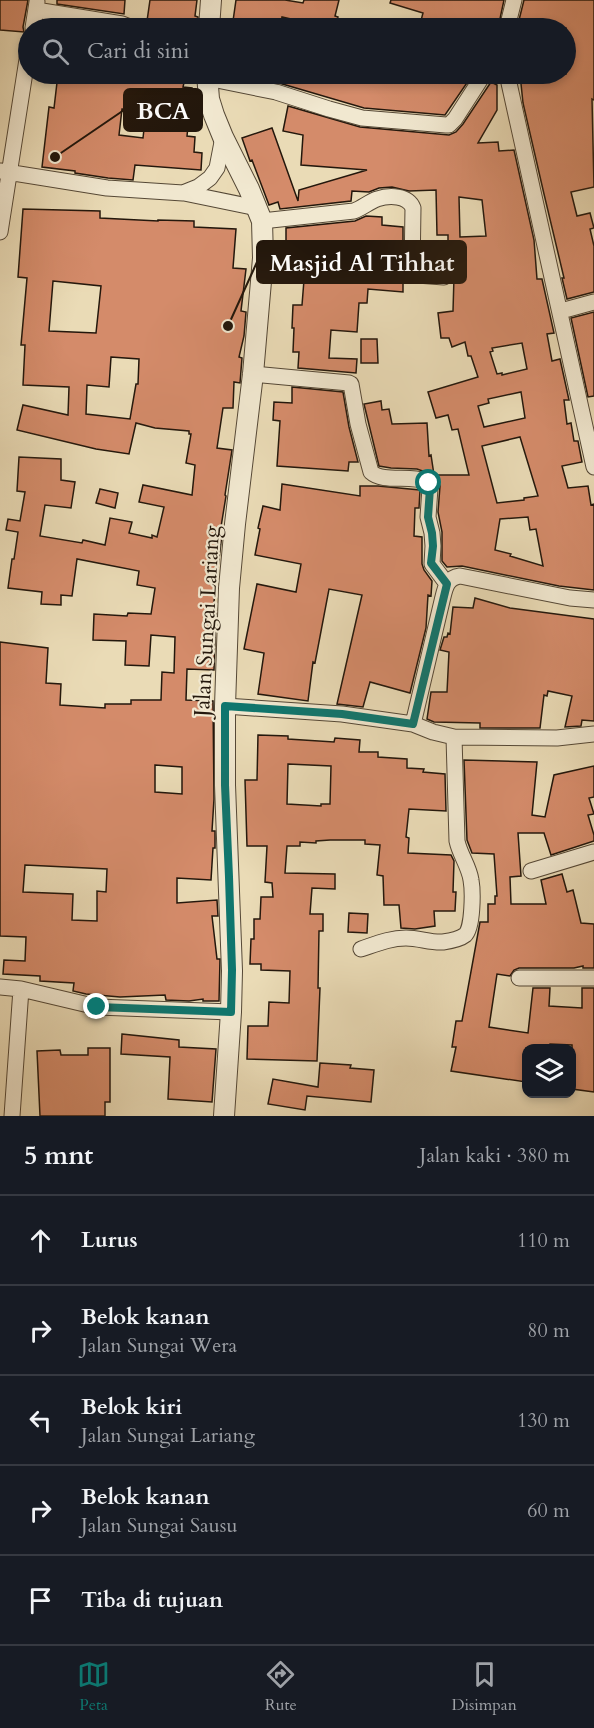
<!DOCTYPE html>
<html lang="id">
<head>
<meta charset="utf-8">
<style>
  body { margin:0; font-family:Cardo,serif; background:#20242c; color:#f1f3f6 }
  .controls { position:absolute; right:18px; bottom:18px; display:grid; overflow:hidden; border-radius:12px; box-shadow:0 3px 9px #0003 }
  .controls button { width:54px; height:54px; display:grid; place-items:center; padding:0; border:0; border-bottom:2px solid #363941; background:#171b24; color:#f1f3f6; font:30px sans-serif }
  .stop { position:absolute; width:18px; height:18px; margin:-14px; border:4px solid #0f766e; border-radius:50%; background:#fff }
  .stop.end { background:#0f766e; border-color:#fff; box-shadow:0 2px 6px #0008 }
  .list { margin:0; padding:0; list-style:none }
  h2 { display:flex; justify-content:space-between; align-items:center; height:78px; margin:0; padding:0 24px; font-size:26px }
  h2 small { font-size:20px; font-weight:400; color:#9ea1a6 }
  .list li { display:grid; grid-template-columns:39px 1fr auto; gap:18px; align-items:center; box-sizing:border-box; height:90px; padding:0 24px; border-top:2px solid #363941 }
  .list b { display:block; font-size:22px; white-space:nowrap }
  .list p { margin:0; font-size:20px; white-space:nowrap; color:#9ea1a6 }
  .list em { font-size:20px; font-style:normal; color:#9ea1a6 }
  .icon { flex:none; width:33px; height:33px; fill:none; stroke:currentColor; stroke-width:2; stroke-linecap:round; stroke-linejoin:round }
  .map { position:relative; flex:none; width:594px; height:1116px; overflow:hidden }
  .search { position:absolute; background:#171b24; box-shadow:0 3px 9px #0003; left:18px; right:18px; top:18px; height:66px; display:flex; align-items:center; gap:15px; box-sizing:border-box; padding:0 21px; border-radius:33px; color:#9ea1a6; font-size:22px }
  .sheet { height:528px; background:#171b24 }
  nav { display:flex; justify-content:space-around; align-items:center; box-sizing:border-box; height:84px; border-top:2px solid #363941; background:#171b24; font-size:16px; color:#9ea1a6 }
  nav a { display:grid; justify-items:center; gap:3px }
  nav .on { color:#0f766e }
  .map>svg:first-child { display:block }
  .building { fill:#d48b6a; stroke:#23170c; stroke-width:1.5; fill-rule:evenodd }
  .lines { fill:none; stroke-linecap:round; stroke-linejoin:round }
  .minor-casing { stroke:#554836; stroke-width:17 }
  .tertiary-casing { stroke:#554836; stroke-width:22 }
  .minor { stroke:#f1e8d0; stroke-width:15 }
  .tertiary { stroke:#f1e8d0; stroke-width:20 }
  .route { stroke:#0f766e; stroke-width:8 }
  .labels { text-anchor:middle; stroke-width:4.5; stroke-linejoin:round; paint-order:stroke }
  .street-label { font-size:22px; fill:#23170c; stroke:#f1e8d0 }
  .leader { fill:none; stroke:#23170c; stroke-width:2 }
  .callout-dot { fill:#23170c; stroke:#f1e8d0; stroke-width:2 }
  .callout { fill:#23170c; stroke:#23170c; stroke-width:2 }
  .callout-label { font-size:24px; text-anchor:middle; font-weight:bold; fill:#fff }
</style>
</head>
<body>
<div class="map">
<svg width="594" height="1116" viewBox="0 0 594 1116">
  <rect width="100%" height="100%" fill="#eadbb6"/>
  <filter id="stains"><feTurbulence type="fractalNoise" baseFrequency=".00333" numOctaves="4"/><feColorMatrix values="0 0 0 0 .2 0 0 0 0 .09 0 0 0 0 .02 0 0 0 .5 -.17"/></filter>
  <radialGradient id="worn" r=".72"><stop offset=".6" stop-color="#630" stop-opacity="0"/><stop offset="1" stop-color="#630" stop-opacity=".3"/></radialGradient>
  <!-- building -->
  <path class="building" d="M 0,0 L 28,0 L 23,27 L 24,32 L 0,30 Z
    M 57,0 L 125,0 L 124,14 L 57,4 Z
    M 150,0 L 197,0 L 195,16 L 198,17 L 197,28 L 146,28 Z
    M 236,0 L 285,0 L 303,3 L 304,0 L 339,0 L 335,16 L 338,17 L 335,28 L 312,28 L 313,24 L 282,17 L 280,28 L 232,28 Z
    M 391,0 L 504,0 L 498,28 L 419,28 L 423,13 L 390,3 Z
    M 524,0 L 594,0 L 594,100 L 592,99 L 594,187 L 571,192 L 577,216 L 590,213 L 594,228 L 590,229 L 594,246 L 594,292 L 567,299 L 562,278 L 564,278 L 544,194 L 523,103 L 520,74 L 566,74 L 566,28 L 517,28 Z
    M 54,23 L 89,28 L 53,28 Z
    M 58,74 L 186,74 L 183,87 L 192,88 L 187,136 L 195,137 L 194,152 L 202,153 L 201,170 L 135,165 L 133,180 L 108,178 L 75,173 L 75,171 L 42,167 L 49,107 L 54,108 ZM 122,109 L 146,111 L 143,138 L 119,135 Z
    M 245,74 L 473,74 L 445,115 L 364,108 L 279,83 L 245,76 Z
    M 491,82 L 497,85 L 497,110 L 478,143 L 498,142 L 499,151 L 514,150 L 534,240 L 537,279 L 542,279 L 554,333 L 547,334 L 552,361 L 560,359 L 569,400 L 564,400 L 567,424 L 571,423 L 574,441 L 578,441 L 582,462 L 562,466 L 568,488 L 588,486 L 591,505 L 594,504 L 594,590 L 559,586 L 462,566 L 447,567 L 442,561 L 442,532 L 438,512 L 440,486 L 437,477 L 434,475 L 469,475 L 458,429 L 452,430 L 448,415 L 436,418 L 428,392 L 478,377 L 471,356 L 468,356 L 465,342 L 452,347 L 449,338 L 441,338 L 438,313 L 453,311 L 454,277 L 452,272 L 448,268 L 448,235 L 437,235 L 436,190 L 409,191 L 392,187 L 379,188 L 369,192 L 352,191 L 351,201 L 280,209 L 278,202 L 269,205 L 252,160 L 250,161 L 242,138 L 272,128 L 298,201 L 299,190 L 367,170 L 301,165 L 303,135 L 283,131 L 288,106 L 360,127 L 449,135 L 456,132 L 463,124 ZM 459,197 L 482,200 L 486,236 L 460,237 ZM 522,343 L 527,369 L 502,375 L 502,373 L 497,374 L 490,352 L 493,351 L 492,348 ZM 521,392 L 525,418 L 484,427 L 478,406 L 489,403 L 488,399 ZM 520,437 L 538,496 L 524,498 L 524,500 L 497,503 L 482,446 ZM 528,517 L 530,530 L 536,529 L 543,566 L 510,556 L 511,554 L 495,550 L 500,519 Z
    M 23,209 L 100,211 L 100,218 L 158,221 L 158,220 L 194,221 L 194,227 L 236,229 L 233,268 L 246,269 L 241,311 L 246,312 L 244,336 L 239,357 L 242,358 L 240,383 L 234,382 L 233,408 L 223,408 L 217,448 L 232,450 L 225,495 L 226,496 L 220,533 L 222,534 L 213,610 L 216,611 L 214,670 L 187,669 L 186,700 L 213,701 L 214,799 L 212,831 L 215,831 L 215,848 L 213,848 L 211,880 L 177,878 L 177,903 L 217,900 L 218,916 L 212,916 L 217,959 L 220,959 L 219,1001 L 203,1001 L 203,999 L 189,1001 L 166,1000 L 165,995 L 120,997 L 86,994 L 73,991 L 74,983 L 40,981 L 40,976 L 3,974 L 4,960 L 25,961 L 26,937 L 0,936 L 0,642 L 48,648 L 46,683 L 61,684 L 60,705 L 105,708 L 105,704 L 131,704 L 131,700 L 161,700 L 162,672 L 174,673 L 175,637 L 151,635 L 149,666 L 125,665 L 126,641 L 93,640 L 94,614 L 127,616 L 128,613 L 151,614 L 155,588 L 137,585 L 139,571 L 77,559 L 72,596 L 61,595 L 61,605 L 41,604 L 42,592 L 8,588 L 12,559 L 14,559 L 18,532 L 6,530 L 8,519 L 20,521 L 25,492 L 17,491 L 19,457 L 61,459 L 61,480 L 75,482 L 71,508 L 45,505 L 40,536 L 82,543 L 83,540 L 105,545 L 110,518 L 132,522 L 129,533 L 152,538 L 152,535 L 157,537 L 164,507 L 139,502 L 143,485 L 192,495 L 195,465 L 186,463 L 191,434 L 189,434 L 189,431 L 155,428 L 136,423 L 129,454 L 96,449 L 17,430 L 23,405 L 68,415 L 69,387 L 23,385 L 25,345 L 21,345 L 27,278 L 18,277 ZM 53,281 L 101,286 L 96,333 L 49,331 ZM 111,357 L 139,359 L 138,384 L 136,384 L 130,419 L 86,414 L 87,385 L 109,387 ZM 155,765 L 182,767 L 182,794 L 155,792 ZM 25,865 L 107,869 L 106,892 L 97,891 L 97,921 L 72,920 L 73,894 L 23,892 Z
    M 366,216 L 382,217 L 382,225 L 403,227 L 403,292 L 368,289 L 367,303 L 359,303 L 357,332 L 331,330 L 329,358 L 357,359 L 356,373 L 298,368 L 299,352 L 293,352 L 294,328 L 292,328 L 293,305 L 302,305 L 304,280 L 299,280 L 298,259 L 290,259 L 290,243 L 286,243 L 286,228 L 355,221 Z
    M 594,312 L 594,396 L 588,397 L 571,318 Z
    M 361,339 L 377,339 L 378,363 L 361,363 Z
    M 292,387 L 343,392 L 349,427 L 358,462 L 349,462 L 348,471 L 277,466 L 280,421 L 273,420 L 274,402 L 292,403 Z
    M 381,401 L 382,410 L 389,409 L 392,424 L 427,423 L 429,456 L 431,455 L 434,475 L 417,469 L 391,468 L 379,466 L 364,404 Z
    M 282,484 L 360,496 L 360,486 L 378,486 L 420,490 L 419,508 L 415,508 L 414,536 L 422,537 L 422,564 L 424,570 L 432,581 L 431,596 L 428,595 L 426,628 L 410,693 L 370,682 L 363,707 L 337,704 L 362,595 L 329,589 L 315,663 L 313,662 L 308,701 L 258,694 L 264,653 L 244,649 L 257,584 L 296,592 L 301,564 L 255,555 L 260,529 L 258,528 L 263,506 L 280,510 Z
    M 100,489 L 118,493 L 115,508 L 96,503 Z
    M 475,598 L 510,608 L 594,619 L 594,721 L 582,720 L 581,726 L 565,727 L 572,696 L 548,691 L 547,696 L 544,695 L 540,728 L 480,728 L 480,723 L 434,722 L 427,719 L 431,692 L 447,692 L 449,652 L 440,650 L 444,637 L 447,637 L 448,633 L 450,634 L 453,607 L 473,608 Z
    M 258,735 L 288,736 L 288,739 L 334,742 L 335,738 L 360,740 L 359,752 L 378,752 L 378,757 L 407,759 L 407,768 L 424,769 L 423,772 L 445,774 L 446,811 L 409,809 L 406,837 L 409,838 L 408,853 L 451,855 L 454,861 L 453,892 L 456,892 L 455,911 L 434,911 L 435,926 L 415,929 L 401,928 L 399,905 L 384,905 L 383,876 L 377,875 L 380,845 L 365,844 L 365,840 L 330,840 L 316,841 L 316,843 L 300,842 L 300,846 L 287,846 L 285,873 L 335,874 L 335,889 L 312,888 L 310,914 L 323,914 L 323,931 L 319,931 L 318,988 L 320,988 L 317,1061 L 247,1059 L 248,1026 L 268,1026 L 269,1002 L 289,1003 L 290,971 L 261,970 L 261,964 L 250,964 L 251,939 L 254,939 L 254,919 L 260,919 L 261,897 L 273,897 L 272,883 L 265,882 L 267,846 L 247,846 L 245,780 L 257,780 ZM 288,764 L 331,766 L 330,804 L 321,804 L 321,806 L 287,804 Z
    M 464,760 L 537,762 L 532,815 L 545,817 L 554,775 L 594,766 L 594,797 L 589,798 L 594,814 L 588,815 L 594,835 L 594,841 L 551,855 L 544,833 L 518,833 L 521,876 L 510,877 L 511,904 L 546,904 L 541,880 L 562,874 L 567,892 L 573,890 L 581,923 L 594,924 L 594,968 L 583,968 L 583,966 L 574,968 L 519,968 L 514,970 L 510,976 L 497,974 L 489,1027 L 528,1033 L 533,988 L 550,988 L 549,1006 L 582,1008 L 582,988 L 594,988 L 594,1092 L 572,1089 L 572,1045 L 550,1044 L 549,1048 L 526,1048 L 526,1082 L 451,1071 L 456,1047 L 452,1047 L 456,1021 L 462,1021 L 480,922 L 488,922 L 488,904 L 495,904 L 495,896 L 497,896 L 494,854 L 472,853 L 467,840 Z
    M 349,913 L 368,914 L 367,933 L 348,932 Z
    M 122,1034 L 179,1040 L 179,1047 L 216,1049 L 212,1102 L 168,1099 L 170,1057 L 121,1054 Z
    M 88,1048 L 110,1048 L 110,1102 L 105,1102 L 105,1116 L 40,1116 L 37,1051 L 60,1050 L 61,1055 L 88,1055 Z
    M 320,1063 L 351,1065 L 350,1068 L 374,1070 L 371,1102 L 307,1096 L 305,1110 L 268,1104 L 273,1079 L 318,1087 Z"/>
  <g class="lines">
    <!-- minor casing -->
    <g class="minor-casing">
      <path id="minor" d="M 36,10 L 122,24 L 132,28
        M 33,28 L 37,2
        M 507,28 L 514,0
        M 507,74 L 594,467
        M 207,78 L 276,92 L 329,109 L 362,118 L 446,125 L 449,125 L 455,119 L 484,74
        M 0,171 L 107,188 L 183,193 L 198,187 L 210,178 L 217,168 L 223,137
        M 184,193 L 257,208
        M 262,221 L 354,211 C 362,208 369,202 377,199 C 389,195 408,195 413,208 L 412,272 L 417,275 L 444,277
        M 0,232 L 28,53
        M 561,311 L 594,302
        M 253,374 L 349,383 L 351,384 L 358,424 L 371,472 C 384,484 413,473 429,483 L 430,488 L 428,517 L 432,533 L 433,546 L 432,564 L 447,584
        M 225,706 L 342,714 L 413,724 L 433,732 L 454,737 L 557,738 L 594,734
        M 413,724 L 442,601 C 445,589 446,578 460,576 L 570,598 L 594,600
        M 531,871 L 594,852
        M 361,949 C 376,944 390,938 406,938 C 419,938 431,943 443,942 C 450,941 460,939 465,935 C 473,928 473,891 471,880 C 469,866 460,855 457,841 L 454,737
        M 519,978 L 594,978
        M 0,987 L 21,989 L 97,1007 L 231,1012
        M 12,1116 L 21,989"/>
    </g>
    <!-- tertiary casing -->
    <g class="tertiary-casing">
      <path id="tertiary" d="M 209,28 L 211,0
        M 207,74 L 209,99 L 214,115 L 223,137 L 249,189 L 262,221 L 263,258 L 253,374 L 235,524 L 229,588 L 225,706 L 225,785 L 232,971 L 231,1012 L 224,1116"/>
    </g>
    <!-- minor -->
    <use href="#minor" class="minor"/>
    <!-- tertiary -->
    <use href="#tertiary" class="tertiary"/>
  </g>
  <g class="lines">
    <!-- route -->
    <path class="route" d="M 97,1007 L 231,1012 L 232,970 L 229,877 L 225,785 L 225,706 L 342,714 L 413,724 L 447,584 L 431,563 L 433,546 L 432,533 L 428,517 L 430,488 L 429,483"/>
  </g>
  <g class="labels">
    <!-- street labels -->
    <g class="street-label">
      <text transform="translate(206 621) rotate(-87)" y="8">Jalan Sungai Lariang</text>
    </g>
  </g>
  <!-- callouts -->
  <path class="leader" d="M55 157L124 110M228 326L257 262"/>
  <g class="callout-dot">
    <circle cx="55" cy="157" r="6"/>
    <circle cx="228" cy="326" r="6"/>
  </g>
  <g class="callout">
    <rect x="124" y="89" width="78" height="42" rx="6"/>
    <rect x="257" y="241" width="209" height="42" rx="6"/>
  </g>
  <g class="callout-label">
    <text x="163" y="119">BCA</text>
    <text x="362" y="271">Masjid Al Tihhat</text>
  </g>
  <rect width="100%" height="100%" filter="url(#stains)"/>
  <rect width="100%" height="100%" fill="url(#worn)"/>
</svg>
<div class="controls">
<button><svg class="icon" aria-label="layers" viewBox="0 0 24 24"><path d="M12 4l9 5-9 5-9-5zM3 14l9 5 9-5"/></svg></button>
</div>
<div class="stop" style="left:429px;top:483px"></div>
<div class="stop end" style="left:97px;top:1007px"></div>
<div class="search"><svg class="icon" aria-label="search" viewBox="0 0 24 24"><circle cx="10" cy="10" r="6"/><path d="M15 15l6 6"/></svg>Cari di sini</div>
</div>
<section class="sheet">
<h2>5 mnt<small>Jalan kaki · 380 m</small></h2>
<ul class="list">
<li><svg class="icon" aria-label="ahead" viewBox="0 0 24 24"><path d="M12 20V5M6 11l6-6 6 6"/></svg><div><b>Lurus</b></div><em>110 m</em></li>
<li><svg class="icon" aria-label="right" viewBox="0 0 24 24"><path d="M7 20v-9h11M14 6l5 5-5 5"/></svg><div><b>Belok kanan</b><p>Jalan Sungai Wera</p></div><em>80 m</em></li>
<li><svg class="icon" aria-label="left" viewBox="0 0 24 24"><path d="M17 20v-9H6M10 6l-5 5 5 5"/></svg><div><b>Belok kiri</b><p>Jalan Sungai Lariang</p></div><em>130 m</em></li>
<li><svg class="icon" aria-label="right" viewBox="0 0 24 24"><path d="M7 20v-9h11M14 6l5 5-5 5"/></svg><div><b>Belok kanan</b><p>Jalan Sungai Sausu</p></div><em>60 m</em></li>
<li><svg class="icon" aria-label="arrive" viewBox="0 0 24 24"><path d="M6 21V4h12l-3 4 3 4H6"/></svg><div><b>Tiba di tujuan</b></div></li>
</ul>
</section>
<nav>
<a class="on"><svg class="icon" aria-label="map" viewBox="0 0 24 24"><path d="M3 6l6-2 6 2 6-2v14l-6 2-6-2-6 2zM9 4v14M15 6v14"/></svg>Peta</a>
<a><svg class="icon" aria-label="directions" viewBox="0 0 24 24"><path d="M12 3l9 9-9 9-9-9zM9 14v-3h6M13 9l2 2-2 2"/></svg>Rute</a>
<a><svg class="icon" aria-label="saved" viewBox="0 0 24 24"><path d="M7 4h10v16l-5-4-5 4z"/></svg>Disimpan</a>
</nav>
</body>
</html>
